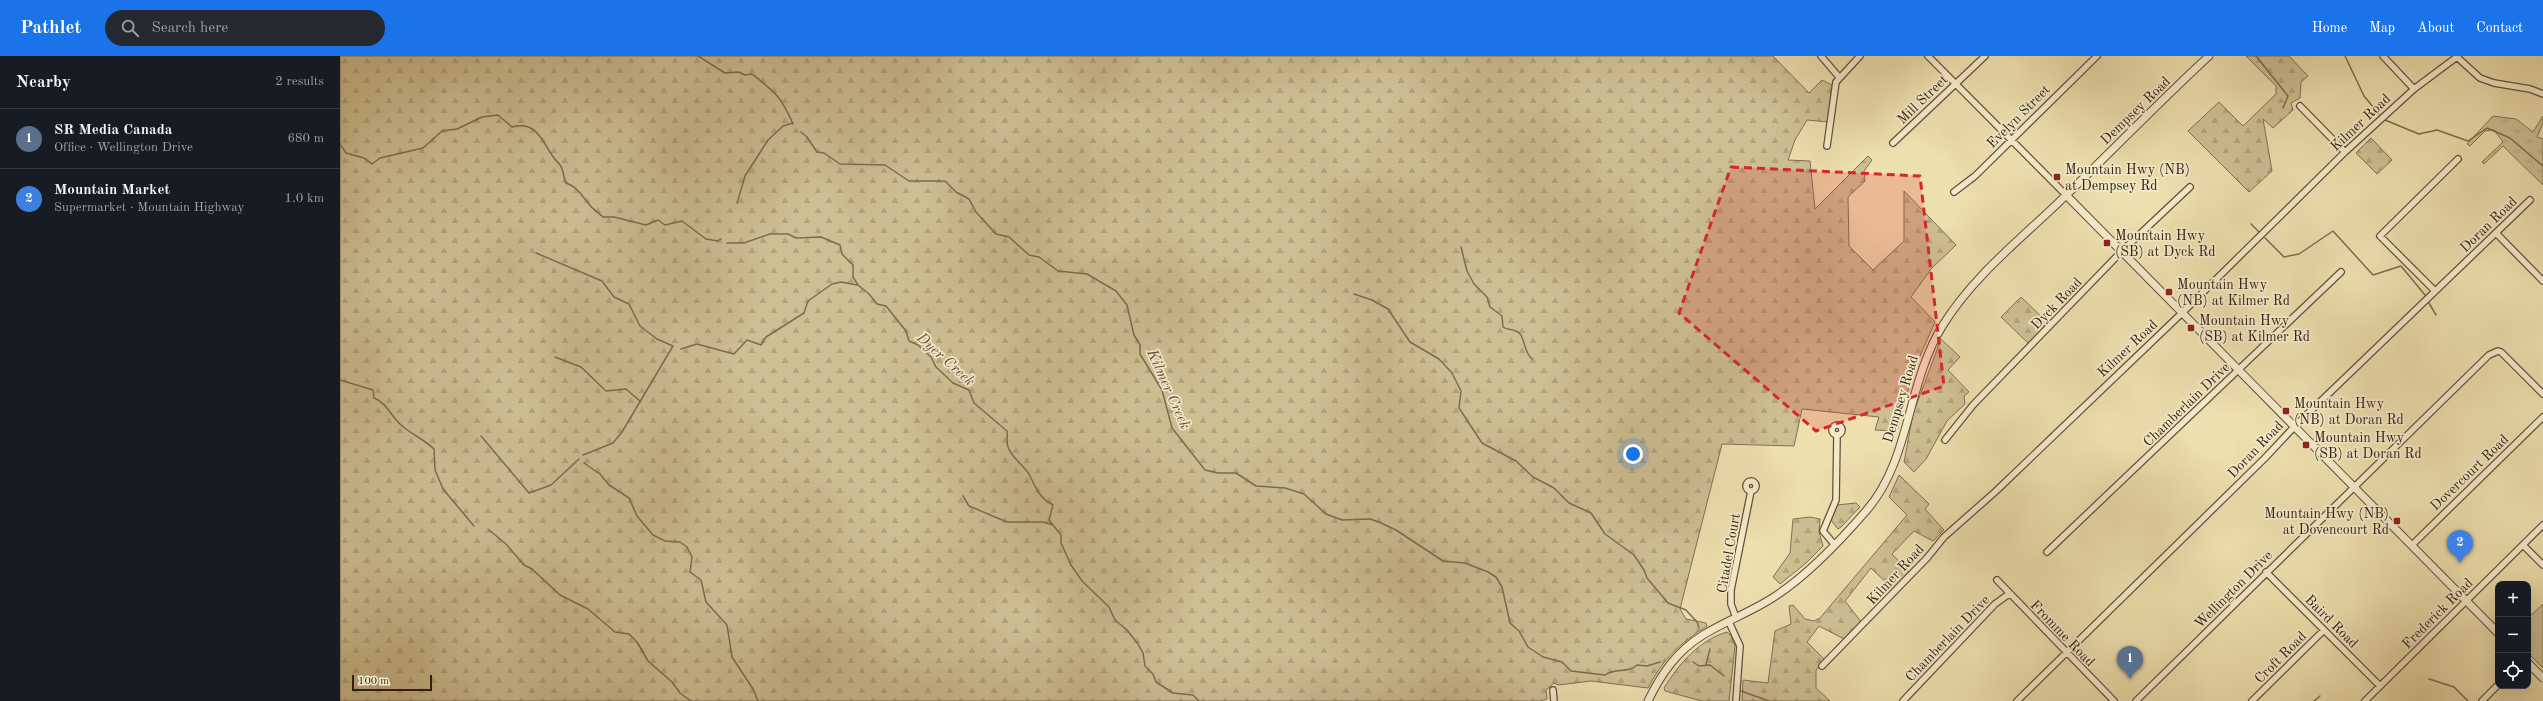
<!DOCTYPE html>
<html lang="en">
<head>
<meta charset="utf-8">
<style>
  body { margin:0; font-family:"Old Standard TT",serif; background:#242831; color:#f1f3f6 }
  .controls { position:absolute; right:12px; bottom:12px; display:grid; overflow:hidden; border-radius:8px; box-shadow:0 4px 16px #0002 }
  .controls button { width:36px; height:36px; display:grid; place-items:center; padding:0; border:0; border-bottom:1px solid #363941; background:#171b24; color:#f1f3f6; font:20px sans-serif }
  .scale { position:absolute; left:12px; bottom:10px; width:80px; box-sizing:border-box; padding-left:4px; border:2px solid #322112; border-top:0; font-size:11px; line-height:14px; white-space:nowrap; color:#322112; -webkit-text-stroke:3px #f4eaca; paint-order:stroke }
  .you { position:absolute; left:1293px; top:398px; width:14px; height:14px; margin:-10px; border:3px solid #fff; border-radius:50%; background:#1a73e8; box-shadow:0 0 0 6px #1a73e833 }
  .badge { display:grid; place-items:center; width:26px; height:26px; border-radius:50%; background:#1a73e8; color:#fff; font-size:13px; font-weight:700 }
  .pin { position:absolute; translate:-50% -33px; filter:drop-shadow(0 1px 2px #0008) }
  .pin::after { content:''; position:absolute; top:21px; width:14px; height:12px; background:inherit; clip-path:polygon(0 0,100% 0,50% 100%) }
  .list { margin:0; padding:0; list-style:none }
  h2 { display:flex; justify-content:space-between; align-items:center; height:52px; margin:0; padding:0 16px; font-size:17px }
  h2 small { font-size:13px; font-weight:400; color:#9ea1a6 }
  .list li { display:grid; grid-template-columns:26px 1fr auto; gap:12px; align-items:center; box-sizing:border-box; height:60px; padding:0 16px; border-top:1px solid #363941 }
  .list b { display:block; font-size:15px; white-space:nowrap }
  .list p { margin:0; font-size:13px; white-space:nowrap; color:#9ea1a6 }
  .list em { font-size:13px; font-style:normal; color:#9ea1a6 }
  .icon { flex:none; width:22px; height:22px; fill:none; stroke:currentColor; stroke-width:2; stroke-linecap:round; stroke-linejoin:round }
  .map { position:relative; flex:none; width:2203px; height:645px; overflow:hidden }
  header { display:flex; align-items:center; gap:24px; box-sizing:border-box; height:56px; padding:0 20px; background:#1a73e8; color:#fff }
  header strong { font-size:19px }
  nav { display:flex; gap:22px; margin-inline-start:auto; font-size:14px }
  .search { width:280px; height:36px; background:#242831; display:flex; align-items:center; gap:10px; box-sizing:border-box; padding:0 14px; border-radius:22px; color:#9ea1a6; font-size:15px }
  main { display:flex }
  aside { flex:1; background:#171b24 }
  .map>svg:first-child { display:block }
  .forest { fill:url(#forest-firs); stroke:#807052 }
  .park { fill:url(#park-tufts); stroke:#807052 }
  .pitch { fill:#cebf93; stroke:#807052 }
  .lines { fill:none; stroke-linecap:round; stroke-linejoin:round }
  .stream { stroke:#7c6c50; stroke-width:1.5 }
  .minor-casing { stroke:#615039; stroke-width:8 }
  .tertiary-casing { stroke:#615039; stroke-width:9 }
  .minor { stroke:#f4eaca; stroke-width:5.5 }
  .tertiary { stroke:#f4eaca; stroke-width:7 }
  .marked { fill:#d62828; fill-opacity:0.2; stroke:#d62828; stroke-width:3; stroke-dasharray:8 5; stroke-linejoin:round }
  .poi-dot { fill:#8f2418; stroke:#f4eaca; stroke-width:1.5 }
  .labels { text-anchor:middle; stroke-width:3.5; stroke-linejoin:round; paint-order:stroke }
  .street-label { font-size:14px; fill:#322112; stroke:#f4eaca }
  .poi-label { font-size:14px; fill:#322112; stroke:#f4eaca; text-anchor:start }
  .water-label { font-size:15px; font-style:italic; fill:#5d4d36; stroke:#f4eaca }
</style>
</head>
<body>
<header>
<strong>Pathlet</strong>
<div class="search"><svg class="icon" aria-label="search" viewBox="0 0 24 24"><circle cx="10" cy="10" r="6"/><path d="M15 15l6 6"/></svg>Search here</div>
<nav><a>Home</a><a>Map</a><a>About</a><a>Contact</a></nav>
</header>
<main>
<aside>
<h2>Nearby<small>2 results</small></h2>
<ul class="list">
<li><span class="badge" style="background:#5c6f8a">1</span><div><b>SR Media Canada</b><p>Office · Wellington Drive</p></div><em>680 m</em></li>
<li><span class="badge" style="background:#3f7fe0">2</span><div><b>Mountain Market</b><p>Supermarket · Mountain Highway</p></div><em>1.0 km</em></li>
</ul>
</aside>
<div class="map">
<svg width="2203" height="645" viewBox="0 0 2203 645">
  <defs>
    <pattern id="forest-firs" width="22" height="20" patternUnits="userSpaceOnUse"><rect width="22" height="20" fill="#cebf93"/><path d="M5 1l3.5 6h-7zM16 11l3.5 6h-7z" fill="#b1a47e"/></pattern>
    <pattern id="park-tufts" width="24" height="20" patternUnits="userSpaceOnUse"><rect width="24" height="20" fill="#cebf93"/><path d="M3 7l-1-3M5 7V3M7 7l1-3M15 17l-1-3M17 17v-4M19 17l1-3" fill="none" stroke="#b1a47e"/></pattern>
  </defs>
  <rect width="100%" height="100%" fill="#eedfae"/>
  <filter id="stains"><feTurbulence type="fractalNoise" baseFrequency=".005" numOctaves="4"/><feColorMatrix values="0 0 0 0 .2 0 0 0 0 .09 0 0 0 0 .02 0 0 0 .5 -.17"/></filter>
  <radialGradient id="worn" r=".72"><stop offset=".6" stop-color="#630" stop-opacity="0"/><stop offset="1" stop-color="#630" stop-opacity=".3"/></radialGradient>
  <!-- forest -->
  <path class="forest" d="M 0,0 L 1433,0 L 1469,37 L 1482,24 L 1492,29 L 1488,66 L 1467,64 L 1455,84 L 1448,104 L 1470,105 L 1475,153 L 1528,100 L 1532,104 L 1524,115 L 1525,125 L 1508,141 L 1509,190 L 1533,214 L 1564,185 L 1564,135 L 1616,189 L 1591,213 L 1571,241 L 1595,266 L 1573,316 L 1557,375 L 1535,374 L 1539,361 L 1462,353 L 1454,390 L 1382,388 L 1340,553 L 1346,563 L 1366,567 L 1367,570 C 1341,586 1322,604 1308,632 L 1251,625 L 1218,629 L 1214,627 L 1206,634 L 1207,643 L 1200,645 L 0,645 Z
    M 1906,0 L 1949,0 L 1968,20 L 1961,26 L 1960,42 L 1951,47 L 1953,54 L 1933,72 L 1923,63 L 1932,115 L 1909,136 L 1848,75 L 1879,46 L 1903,70 L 1936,38 L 1936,30 Z
    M 2031,82 L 2052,104 L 2037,118 L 2016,97 Z
    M 1681,241 L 1708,267 L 1688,287 L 1661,261 Z
    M 1601,283 L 1620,301 L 1608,314 L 1629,336 L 1624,340 L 1625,348 L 1607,365 L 1586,403 L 1574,416 L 1564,406 L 1573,358 Z
    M 1559,419 L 1589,448 L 1585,453 L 1604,474 L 1593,485 L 1574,475 L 1552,498 L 1570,517 L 1554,534 L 1531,512 L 1505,545 L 1522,567 L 1506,584 L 1479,570 L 1467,586 L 1486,605 L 1476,614 L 1476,632 L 1490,645 L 1402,645 L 1403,624 L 1428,627 L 1435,575 L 1451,568 L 1449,550 L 1453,549 L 1465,563 L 1474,565 L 1480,562 L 1567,459 L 1549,441 Z
    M 1516,447 L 1520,451 L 1501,471 L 1498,473 L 1491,464 L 1497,449 Z
    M 1470,461 L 1480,463 L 1479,476 L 1483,490 L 1466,507 L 1440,528 L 1433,521 L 1450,497 L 1453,463 Z
    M 1387,576 L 1392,581 L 1395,590 L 1389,645 L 1362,645 L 1325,635 L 1324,632 C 1339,608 1359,584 1387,576 Z"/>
  <!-- park -->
  <path class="park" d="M 2153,60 L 2176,63 L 2193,76 L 2203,60 L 2203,67 L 2197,81 L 2203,83 L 2203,129 L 2163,90 L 2144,108 L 2142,106 L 2163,86 L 2154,74 L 2145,75 L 2130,90 L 2127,88 Z"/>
  <!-- pitch -->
  <path class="pitch" d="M 2203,548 L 2203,612 L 2188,597 L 2188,562 Z"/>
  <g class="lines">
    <!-- stream -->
    <path class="stream" d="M 358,0 L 385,17 L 399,16 L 405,19 L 412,18 C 435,36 441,40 453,68
      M 1916,0 L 1948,40 L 1943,52
      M 2005,0 L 2024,40 L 2039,58
      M 2045,64 L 2079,78 L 2097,74 L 2128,85 L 2147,72 L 2170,82 L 2203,110
      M 461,76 L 467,81 L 477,96 L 484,97 L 500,108 L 545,109 L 569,125 L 605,125 L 616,136 L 629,143 L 636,156 L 656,178 L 669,181 L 689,199 L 699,201 L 718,215 L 747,218 L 776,235 L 787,249 L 794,279 L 800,289 L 800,298 L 822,334 L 832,372 L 865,414 L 878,417 L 896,417 L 916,430 L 945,432 L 964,438 L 986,458 L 1002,464 L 1030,463 L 1039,466 L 1056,474 L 1103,505 L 1125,507 L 1148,516 L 1156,521 L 1162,531 L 1170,567 L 1179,575 L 1188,591 L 1203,601 L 1222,606 L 1231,615 L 1265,619 C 1275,611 1288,618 1297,609 L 1307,610 L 1320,606
      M 0,88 L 6,97 L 24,102 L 32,108 L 40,102 L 83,92 L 102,75 L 117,73 L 142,61 L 158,59 L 172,71 C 197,64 202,86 214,102 C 216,105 219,107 220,109 C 224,114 223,121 226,127 C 238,131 241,139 249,148 C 252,153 259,157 263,161 L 274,161 L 306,169 L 318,164 L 325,169 L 342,165 L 366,183 L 378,185 L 381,183
      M 397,147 L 405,120 L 428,84 L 443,70 L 453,67
      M 1911,168 L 1919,176
      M 1925,182 L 1944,201 L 1959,198 L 1993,175 L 2033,219 L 2061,210 L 2085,239
      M 387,187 L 404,187 L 430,178 L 448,178 L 456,182 L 481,181 L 500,189 L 502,198 L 513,209 L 513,221 L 518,229 L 529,238 L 537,248 L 546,250 L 566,275 L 569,285 L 578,289 L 591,301 L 596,311 L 613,327 L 629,334 L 634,347 L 667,375 C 668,381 666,386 668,391 C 672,402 683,409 689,418 C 696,432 699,442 713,449 L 709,464 L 721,479 L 721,487 L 731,509 L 742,525 L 769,551 L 775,564 L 787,574 L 798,588 L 803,597 L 805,610 L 813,618 L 816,626 L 833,637 L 853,639 L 859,645
      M 1121,191 L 1127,215 L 1134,228 L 1147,241 L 1150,251 L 1162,260 L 1163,271 C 1168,275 1176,272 1181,279 C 1185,287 1185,297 1192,303
      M 196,197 L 262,225 L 274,241 L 289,248 L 300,270 L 317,283 L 333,290 L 282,376 L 273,387 L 243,399
      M 1014,238 L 1032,244 L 1048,253 L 1070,286 L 1099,303 L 1112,317 L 1121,335 L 1119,352 L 1142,387 L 1176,405 L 1193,421 L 1214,432 L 1229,447 L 1251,457 L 1265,478 L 1294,499 L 1304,514 L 1307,522 L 1328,547 L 1346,554 L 1357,566 L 1359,572
      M 2089,247 L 2096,259
      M 341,293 L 357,288 L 394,298 L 407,284 L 421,289 L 426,281 L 464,257 L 468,245 L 492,228 L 501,226 L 517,229
      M 215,301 L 241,311 L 266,335 L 286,333 L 301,346
      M 0,324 L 33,334 L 34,342 C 47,347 50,359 60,368 C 70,378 84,383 94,393 L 95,414 L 103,433 L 134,470
      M 141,380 L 189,437 L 211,429 L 239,403
      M 244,407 L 260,418 L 269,429 L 289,442 L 297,460 L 313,479 L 325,485 L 340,486 L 347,491 L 352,501 L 350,516 L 361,524 L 366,546 L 387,569 L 392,601 L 413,633 L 418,645
      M 623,440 L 629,450 L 667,466 L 703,466 L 713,469
      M 149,474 L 166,488 L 184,509 L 192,513 L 220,539 L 248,553 L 275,576 L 289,578 L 297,586 L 308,605 L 332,626 L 340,637 L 351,645
      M 1353,606 L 1359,610 L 1370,609 L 1384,620
      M 1366,608 L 1370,593
      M 2089,623 L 2114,631 L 2128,645
      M 1401,635 L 1429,645
      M 1974,645 L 1980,640"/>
    <!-- minor casing -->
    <g class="minor-casing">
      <path id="minor" d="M 1481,0 L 1499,21
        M 1588,0 L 1726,139
        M 2043,0 L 2074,33
        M 2117,1 L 2140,22 L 2154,27 L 2190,33 L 2203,38
        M 1960,50 L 2005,96
        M 1553,87 L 1645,0
        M 1487,90 L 1496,26 L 1520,0
        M 1614,136 L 1635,120 L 1757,0
        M 2156,177 L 2203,225
        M 2095,235 L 2040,180 L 2118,103
        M1492 374a5 5 0 1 1 10 0a5 5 0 1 1-10 0Z
        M 1605,384 L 1633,349 L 1782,195 L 1850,131
        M1406 430a5 5 0 1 1 10 0a5 5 0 1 1-10 0Z
        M 1494,488 L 1483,475 L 1496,444 L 1497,379
        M 2072,489 L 2203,361
        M 2183,489 L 2203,509
        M 1707,496 L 2001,216
        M 1926,516 L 2040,630
        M 1657,524 L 1774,645
        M 1396,562 L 1391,548 L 1391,534 L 1411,435
        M 1389,566 L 1400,590 L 1396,645
        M 1482,610 L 1587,502 L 1604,481 L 1655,436 L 1842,257 L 2005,96 L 2074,33 L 2118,0
        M 1213,634 L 1214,645
        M 1563,645 L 1655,548 L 1669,538
        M 1677,645 L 1925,402 L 1955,370 L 2190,144
        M 1796,645 L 2149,299 L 2158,295 L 2161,296 L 2203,338
        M 1912,645 L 1984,574
        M 2025,645 L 2203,469
        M 2142,645 L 2158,629"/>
    </g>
    <!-- tertiary casing -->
    <g class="tertiary-casing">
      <path id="tertiary" d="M 1726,139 L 2158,577
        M 2188,607 L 2203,622
        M 1308,645 C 1321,618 1337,595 1363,579 C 1387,564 1414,555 1437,539 C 1470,517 1500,485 1526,455 C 1571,404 1566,328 1603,269 C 1632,222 1677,186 1717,148 C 1768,99 1817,48 1869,0"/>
    </g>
    <!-- minor -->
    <use href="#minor" class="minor"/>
    <!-- tertiary -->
    <use href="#tertiary" class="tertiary"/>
  </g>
  <!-- marked area -->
  <path class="marked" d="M 1391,111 L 1580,120 L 1604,330 L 1476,375 L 1339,257 Z"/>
  <!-- markers -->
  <g class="poi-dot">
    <rect x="1713" y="117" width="8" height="8" rx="2"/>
    <rect x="1763" y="183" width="8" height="8" rx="2"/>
    <rect x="1825" y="232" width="8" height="8" rx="2"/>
    <rect x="1847" y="268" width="8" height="8" rx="2"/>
    <rect x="1942" y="351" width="8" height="8" rx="2"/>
    <rect x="1962" y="385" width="8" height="8" rx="2"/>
    <rect x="2053" y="461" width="8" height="8" rx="2"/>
  </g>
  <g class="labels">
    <!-- street labels -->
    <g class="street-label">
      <text transform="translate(1582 43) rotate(-44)" y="5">Mill Street</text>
      <text transform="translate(1795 54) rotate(-44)" y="5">Dempsey Road</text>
      <text transform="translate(1678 60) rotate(-45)" y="5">Evelyn Street</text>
      <text transform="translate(2020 66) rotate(-43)" y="5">Kilmer Road</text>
      <text transform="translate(2148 168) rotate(-44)" y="5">Doran Road</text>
      <text transform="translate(1716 247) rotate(-46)" y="5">Dyck Road</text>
      <text transform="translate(1787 292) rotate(-43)" y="5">Kilmer Road</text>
      <text transform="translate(1560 343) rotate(-73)" y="5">Dempsey Road</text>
      <text transform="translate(1846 348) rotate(-44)" y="5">Chamberlain Drive</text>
      <text transform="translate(1915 393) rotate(-46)" y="5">Doran Road</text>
      <text transform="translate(2129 416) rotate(-44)" y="5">Dovercourt Road</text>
      <text transform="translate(1388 497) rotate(-80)" y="5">Citadel Court</text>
      <text transform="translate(1555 518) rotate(-47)" y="5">Kilmer Road</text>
      <text transform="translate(1893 533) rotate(-45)" y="5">Wellington Drive</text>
      <text transform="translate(2097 557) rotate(-45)" y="5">Frederick Road</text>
      <text transform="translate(1992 565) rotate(45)" y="5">Baird Road</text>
      <text transform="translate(1723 577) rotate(46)" y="5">Fromme Road</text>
      <text transform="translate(1607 582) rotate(-46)" y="5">Chamberlain Drive</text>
      <text transform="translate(1940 601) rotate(-45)" y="5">Croft Road</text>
    </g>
    <!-- poi labels -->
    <g class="poi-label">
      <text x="1725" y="118">Mountain Hwy (NB)<tspan x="1725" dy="16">at Dempsey Rd</tspan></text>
      <text x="1775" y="184">Mountain Hwy<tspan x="1775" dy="16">(SB) at Dyck Rd</tspan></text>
      <text x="1837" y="233">Mountain Hwy<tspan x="1837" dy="16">(NB) at Kilmer Rd</tspan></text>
      <text x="1859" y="269">Mountain Hwy<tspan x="1859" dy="16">(SB) at Kilmer Rd</tspan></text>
      <text x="1954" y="352">Mountain Hwy<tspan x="1954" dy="16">(NB) at Doran Rd</tspan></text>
      <text x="1974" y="386">Mountain Hwy<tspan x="1974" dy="16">(SB) at Doran Rd</tspan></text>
      <text x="2049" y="462" text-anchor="end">Mountain Hwy (NB)<tspan x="2049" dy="16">at Dovencourt Rd</tspan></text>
    </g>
    <!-- water labels -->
    <g class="water-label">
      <text transform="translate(606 303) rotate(42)" y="5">Dyer Creek</text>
      <text transform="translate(829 333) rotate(66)" y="5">Kilmer Creek</text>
    </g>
  </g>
  <rect width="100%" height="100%" filter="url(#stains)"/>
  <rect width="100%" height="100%" fill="url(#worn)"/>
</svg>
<div class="controls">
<button>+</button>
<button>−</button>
<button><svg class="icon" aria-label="locate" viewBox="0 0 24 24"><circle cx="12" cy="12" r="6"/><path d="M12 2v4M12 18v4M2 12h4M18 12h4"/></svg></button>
</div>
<div class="scale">100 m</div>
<div class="you"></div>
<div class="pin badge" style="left:1790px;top:623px;background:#5c6f8a">1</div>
<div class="pin badge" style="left:2120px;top:507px;background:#3f7fe0">2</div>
</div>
</main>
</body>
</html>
